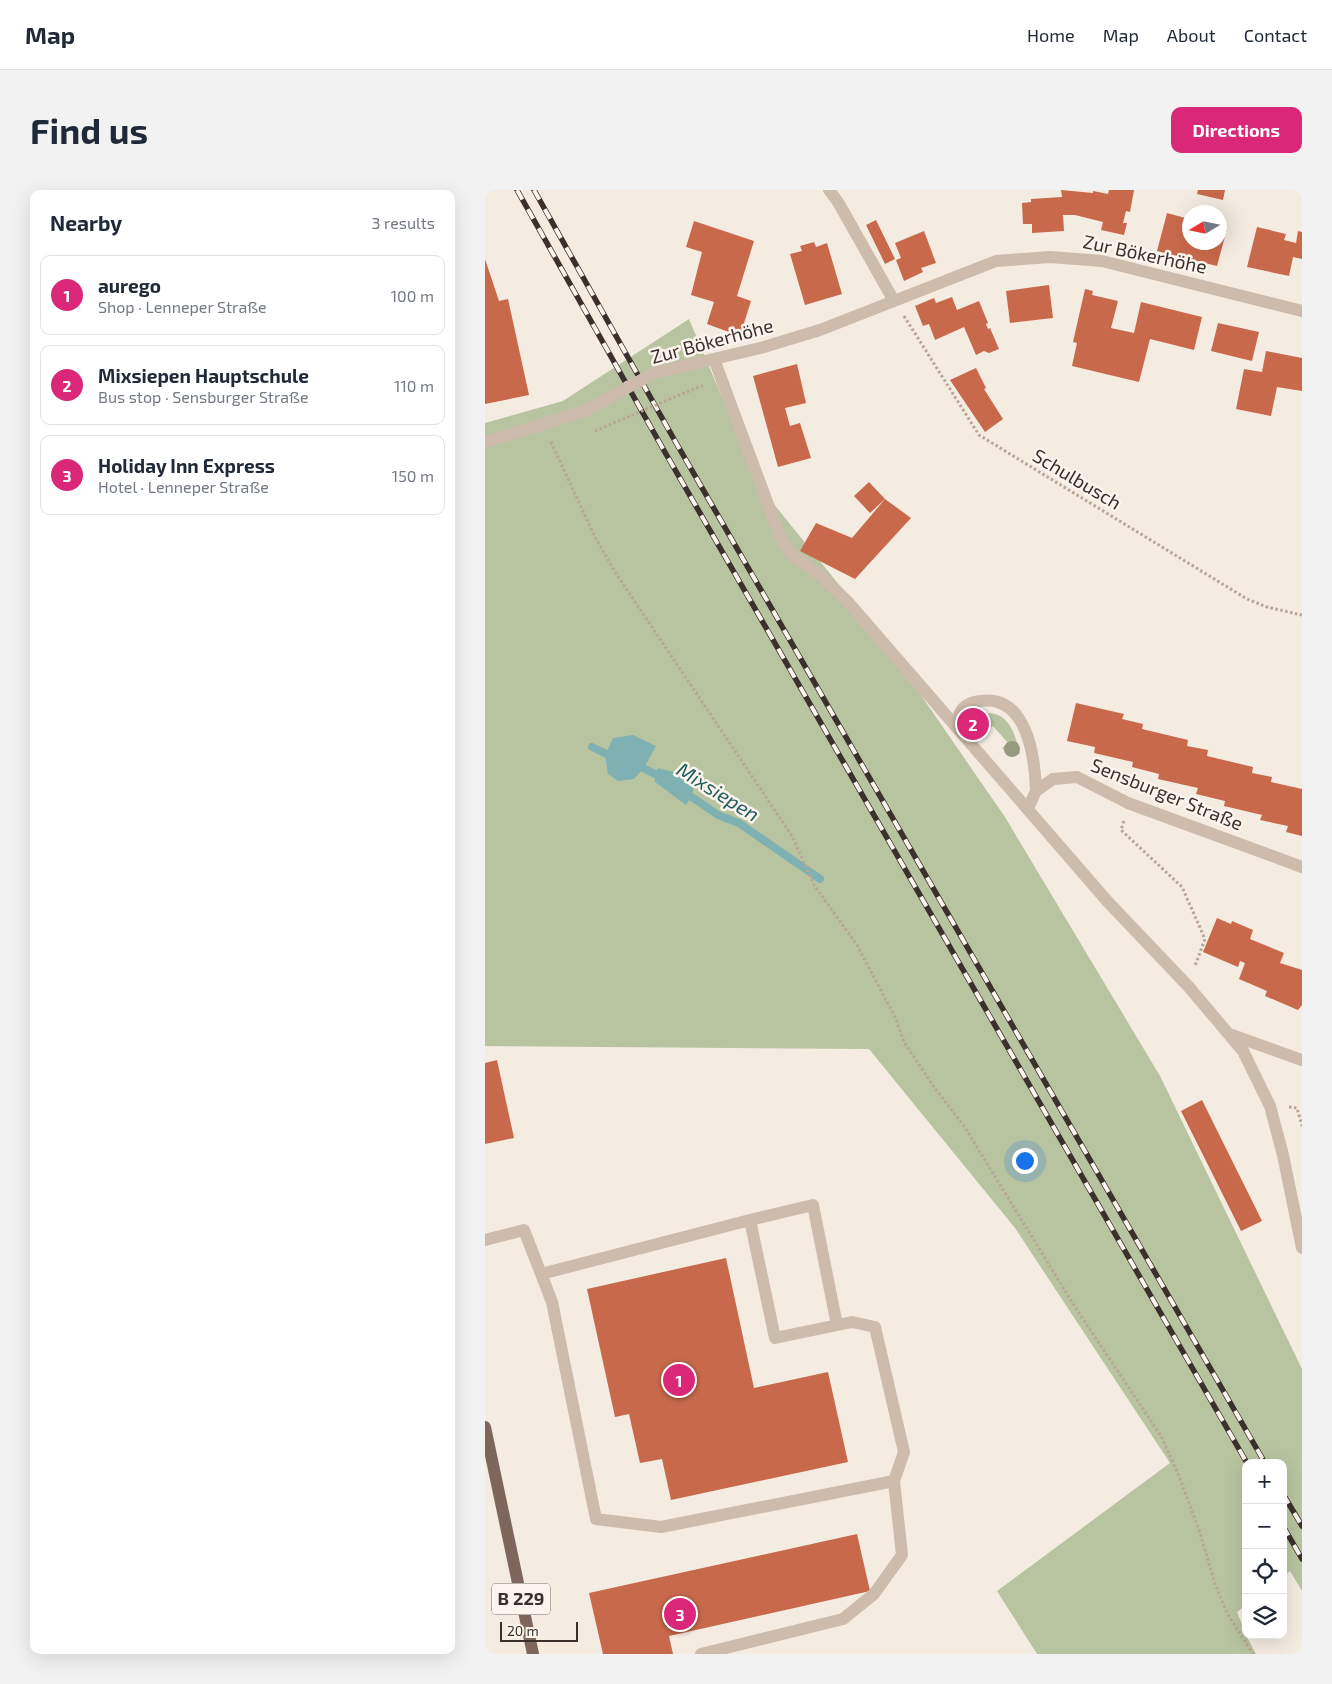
<!DOCTYPE html>
<html lang="en">
<head>
<meta charset="utf-8">
<style>
  body { margin:0; font-family:"Exo 2",sans-serif; background:#f2f2f3; color:#1f2937 }
  .controls { position:absolute; right:15px; bottom:15px; display:grid; overflow:hidden; border-radius:10px; box-shadow:0 5px 20px #0002 }
  .controls button { width:45px; height:45px; display:grid; place-items:center; padding:0; border:0; border-bottom:1px solid #e0e1e3; background:#fff; color:#1f2937; font:25px sans-serif }
  .compass { position:absolute; left:697px; top:15px; width:45px; height:45px; border-radius:50%; background:#fff; box-shadow:0 5px 20px #0002; rotate:260deg }
  .scale { position:absolute; left:15px; bottom:12px; width:78px; box-sizing:border-box; padding-left:5px; border:2px solid #3b302b; border-top:0; font-size:14px; line-height:18px; white-space:nowrap; color:#3b302b; -webkit-text-stroke:4px #fbf5ee; paint-order:stroke }
  .you { position:absolute; left:539px; top:970px; width:18px; height:18px; margin:-12px; border:4px solid #fff; border-radius:50%; background:#1a73e8; box-shadow:0 0 0 8px #1a73e833 }
  .badge { display:grid; place-items:center; width:32px; height:32px; border-radius:50%; background:#db2777; color:#fff; font-size:16px; font-weight:700 }
  .pin { position:absolute; translate:-50% -50%; border:2px solid #fff; box-shadow:0 1px 5px #0006 }
  .list { margin:0; padding:0; list-style:none }
  h2 { display:flex; justify-content:space-between; align-items:center; height:65px; margin:0; padding:0 20px; font-size:21px }
  h2 small { font-size:16px; font-weight:400; color:#747a83 }
  .list li { display:grid; grid-template-columns:32px 1fr auto; gap:15px; align-items:center; box-sizing:border-box; height:80px; margin:0 10px 10px; padding:0 10px; border:1px solid #e0e1e3; border-radius:10px }
  .list b { display:block; font-size:19px; white-space:nowrap }
  .list p { margin:0; font-size:16px; white-space:nowrap; color:#747a83 }
  .list em { font-size:16px; font-style:normal; color:#747a83 }
  .icon { flex:none; width:28px; height:28px; fill:none; stroke:currentColor; stroke-width:2; stroke-linecap:round; stroke-linejoin:round }
  .map { position:relative; flex:none; width:817px; height:1464px; overflow:hidden; border-radius:10px }
  header { display:flex; align-items:center; gap:30px; box-sizing:border-box; height:70px; padding:0 25px; background:#fff; border-bottom:1px solid #e0e1e3 }
  header strong { font-size:24px }
  nav { display:flex; gap:28px; margin-inline-start:auto; font-size:18px }
  .intro { display:flex; align-items:center; justify-content:space-between; box-sizing:border-box; height:120px; padding:0 30px }
  h1 { margin:0; font-size:35px }
  .button { padding:12px 22px; border-radius:10px; background:#db2777; color:#fff; font-size:18px; font-weight:700 }
  main { display:flex; gap:30px; padding:0 30px }
  aside { flex:1; background:#fff; border-radius:10px; box-shadow:0 5px 20px #0002 }
  .map>svg:first-child { display:block }
  .green { fill:#b8c4a0 }
  .water { fill:#7fb0b2 }
  .lines { fill:none; stroke-linecap:round; stroke-linejoin:round }
  .stream { stroke:#7fb0b2; stroke-width:8 }
  .building { fill:#c8694b }
  .path { stroke:#b9a596; stroke-width:3; stroke-dasharray:2.5 2.5; stroke-linecap:butt }
  .minor { stroke:#cdbbac; stroke-width:12 }
  .major { stroke:#7d675c; stroke-width:12 }
  .rail-casing { stroke:#3b302b; stroke-width:5.5 }
  .rail { stroke:#fbf5ee; stroke-width:4; stroke-dasharray:11; stroke-linecap:butt }
  .path-bridge { stroke:#b9a596; stroke-width:3; stroke-dasharray:2.5 2.5; stroke-linecap:butt }
  .minor-bridge { stroke:#cdbbac; stroke-width:12 }
  .tree { fill:#969b7f }
  .labels { text-anchor:middle; stroke-width:5; stroke-linejoin:round; paint-order:stroke }
  .shield { fill:#fbf5ee; stroke:#756b66; stroke-width:1 }
  .shield-label { font-size:18px; font-weight:bold; fill:#3b302b }
  .street-label { font-size:19px; fill:#3b302b; stroke:#fbf5ee }
  .water-label { font-size:20px; font-style:italic; fill:#1f5a5e; stroke:#fbf5ee }
</style>
</head>
<body>
<header>
<strong>Map</strong>
<nav><a>Home</a><a>Map</a><a>About</a><a>Contact</a></nav>
</header>
<div class="intro"><h1>Find us</h1><a class="button">Directions</a></div>
<main>
<aside>
<h2>Nearby<small>3 results</small></h2>
<ul class="list">
<li><span class="badge">1</span><div><b>aurego</b><p>Shop · Lenneper Straße</p></div><em>100 m</em></li>
<li><span class="badge">2</span><div><b>Mixsiepen Hauptschule</b><p>Bus stop · Sensburger Straße</p></div><em>110 m</em></li>
<li><span class="badge">3</span><div><b>Holiday Inn Express</b><p>Hotel · Lenneper Straße</p></div><em>150 m</em></li>
</ul>
</aside>
<div class="map">
<svg width="817" height="1464" viewBox="0 0 817 1464">
  <rect width="100%" height="100%" fill="#f4ebe1"/>
  <!-- green -->
  <path class="green" d="M 204,129 L 275,297 L 393,443 L 520,627 L 675,886 L 817,1179 L 817,1401 L 805,1381 L 798,1387 L 798,1273 L 761,1273 L 761,1415 L 752,1422 L 761,1445 L 771,1464 L 552,1464 L 512,1401 L 685,1273 L 530,1038 L 384,859 L 0,856 L 0,233 L 78,211 Z
    M 503,523 C 525,523 531,547 535,564 L 525,566 L 517,558 L 523,553 L 508,536 L 502,540 L 492,529 Z"/>
  <!-- water -->
  <path class="water" d="M 148,545 L 171,556 L 159,578 L 149,589 L 133,591 L 123,584 L 120,565 L 128,548 Z
    M 173,578 L 212,588 L 206,607 L 201,615 L 170,592 L 170,582 Z"/>
  <g class="lines">
    <!-- stream -->
    <path class="stream" d="M 107,557 L 130,568
      M 150,574 L 178,588
      M 198,601 L 233,625 L 254,633 L 335,689"/>
  </g>
  <!-- building -->
  <path class="building" d="M 576,0 L 608,3 L 608,1 L 623,4 L 624,0 L 649,0 L 645,22 L 641,21 L 638,33 L 642,33 L 639,45 L 616,40 L 618,32 L 590,25 L 578,25 L 579,41 L 547,43 L 547,34 L 538,34 L 537,13 L 546,12 L 546,9 L 577,7 Z
    M 713,0 L 740,0 L 738,10 L 712,4 Z
    M 682,23 L 704,29 L 704,52 L 734,52 L 734,37 L 742,39 L 732,76 L 672,61 Z
    M 391,30 L 410,69 L 400,74 L 381,35 Z
    M 209,31 L 269,51 L 252,106 L 266,111 L 255,146 L 222,134 L 229,112 L 206,105 L 217,62 L 201,57 Z
    M 772,37 L 801,44 L 799,50 L 811,53 L 813,41 L 817,42 L 817,69 L 808,67 L 804,86 L 762,77 Z
    M 439,41 L 451,73 L 436,78 L 438,82 L 419,91 L 411,70 L 416,68 L 410,53 Z
    M 329,52 L 331,57 L 342,53 L 357,104 L 320,115 L 305,64 L 317,61 L 315,56 Z
    M 0,69 L 14,111 L 23,109 L 44,205 L 0,214 Z
    M 564,95 L 568,128 L 525,133 L 521,101 Z
    M 600,99 L 608,101 L 607,105 L 633,111 L 626,138 L 649,143 L 656,112 L 717,127 L 709,160 L 665,149 L 654,192 L 587,176 L 592,153 L 588,152 Z
    M 467,107 L 472,120 L 494,111 L 503,133 L 501,134 L 503,139 L 505,138 L 514,159 L 504,163 L 499,161 L 491,165 L 479,137 L 450,150 L 444,134 L 438,136 L 430,116 L 449,108 L 451,113 Z
    M 733,133 L 774,142 L 767,171 L 726,161 Z
    M 781,161 L 817,168 L 817,201 L 792,197 L 786,226 L 751,219 L 759,179 L 777,182 Z
    M 312,174 L 321,213 L 300,218 L 305,236 L 315,233 L 326,268 L 293,277 L 268,186 Z
    M 491,178 L 501,198 L 499,199 L 518,229 L 500,242 L 465,190 Z
    M 384,292 L 400,309 L 385,323 L 369,306 Z
    M 400,309 L 426,328 L 370,389 L 315,361 L 331,333 L 367,348 Z
    M 591,513 L 639,524 L 637,529 L 658,534 L 657,539 L 703,550 L 702,556 L 723,560 L 722,566 L 768,577 L 767,583 L 787,587 L 786,592 L 817,599 L 817,646 L 801,642 L 803,636 L 775,630 L 777,625 L 739,616 L 740,611 L 711,604 L 713,598 L 673,589 L 674,584 L 647,577 L 648,572 L 609,563 L 610,557 L 582,551 Z
    M 732,728 L 746,734 L 747,731 L 768,740 L 765,749 L 799,763 L 795,773 L 817,780 L 817,815 L 813,820 L 780,806 L 782,801 L 754,789 L 760,773 L 755,771 L 753,777 L 718,762 Z
    M 12,870 L 29,948 L 0,954 L 0,873 Z
    M 717,910 L 777,1031 L 756,1041 L 696,921 Z
    M 241,1068 L 269,1198 L 343,1182 L 363,1272 L 186,1310 L 177,1269 L 155,1273 L 144,1224 L 130,1227 L 102,1099 Z
    M 372,1344 L 385,1401 L 184,1446 L 188,1464 L 118,1464 L 104,1403 Z"/>
  <g class="lines">
    <!-- path -->
    <path class="path" d="M 419,126 L 494,245 L 762,409 L 782,417 L 817,425
      M 211,198 L 220,195
      M 66,252 L 110,347 L 132,385 L 307,646 L 329,695 L 372,755 L 411,829 L 419,852 L 449,897 L 479,936 L 590,1117 L 676,1246 L 694,1286 L 715,1343 L 730,1394 L 742,1423 L 768,1464
      M 639,631 L 636,640 L 697,697 L 720,749 L 710,776
      M 804,917 L 812,918 L 817,936"/>
    <!-- minor -->
    <path class="minor" d="M 344,0 L 353,12 L 409,111
      M 229,169 L 294,344 L 307,365 L 335,385 L 363,412 L 623,712 L 703,796 L 758,861 L 785,916 L 798,965 L 817,1058
      M 199,176 L 279,157 L 335,140 L 511,71 L 565,67 L 617,71 L 817,121
      M 0,252 L 100,221
      M 470,536 C 474,521 478,513 495,511 C 542,504 550,567 551,601
      M 543,618 L 551,601 L 568,589 L 592,587 L 643,613 L 817,677
      M 747,845 L 817,870
      M 265,1030 L 328,1015 L 352,1135
      M 0,1050 L 39,1040 L 67,1112 L 111,1329 L 176,1337 L 409,1291 L 419,1262 L 390,1137 L 367,1132 L 290,1148 L 265,1030 L 56,1084
      M 216,1464 L 358,1429 L 389,1404 L 417,1365 L 409,1291"/>
    <!-- major -->
    <path class="major" d="M 0,1237 L 48,1464"/>
    <!-- rail casing -->
    <g class="rail-casing">
      <path id="rail" d="M 32,0 L 181,264 L 762,1273
        M 49,0 L 190,251 L 780,1273
        M 798,1304 L 817,1336
        M 798,1336 L 817,1369"/>
    </g>
    <!-- rail -->
    <use href="#rail" class="rail"/>
    <!-- path-bridge -->
    <path class="path-bridge" d="M 110,241 L 211,198"/>
    <!-- minor-bridge -->
    <path class="minor-bridge" d="M 100,221 L 169,183 L 199,176"/>
  </g>
  <!-- trees -->
  <circle class="tree" cx="527" cy="559" r="8"/>
  <g class="labels">
    <!-- shield labels -->
    <rect class="shield" x="7" y="1393.5" width="58" height="31" rx="4"/>
    <g class="shield-label">
      <text x="36" y="1415">B 229</text>
    </g>
    <!-- street labels -->
    <g class="street-label">
      <text transform="translate(660 64) rotate(12)" y="7">Zur Bökerhöhe</text>
      <text transform="translate(227 151) rotate(-15)" y="7">Zur Bökerhöhe</text>
      <text transform="translate(592 289) rotate(31)" y="7">Schulbusch</text>
      <text transform="translate(682 604) rotate(22)" y="7">Sensburger Straße</text>
    </g>
    <!-- water labels -->
    <g class="water-label">
      <text transform="translate(233 602) rotate(32)" y="7">Mixsiepen</text>
    </g>
  </g>
</svg>
<div class="controls">
<button>+</button>
<button>−</button>
<button><svg class="icon" aria-label="locate" viewBox="0 0 24 24"><circle cx="12" cy="12" r="6"/><path d="M12 2v4M12 18v4M2 12h4M18 12h4"/></svg></button>
<button><svg class="icon" aria-label="layers" viewBox="0 0 24 24"><path d="M12 4l9 5-9 5-9-5zM3 14l9 5 9-5"/></svg></button>
</div>
<svg class="compass" viewBox="-18 -18 36 36"><path d="M0-13l5 13h-10z" fill="#e53935"/><path d="M0 13l5-13h-10z" fill="#747a83"/></svg>
<div class="scale">20 m</div>
<div class="you"></div>
<div class="pin badge" style="left:194px;top:1190px">1</div>
<div class="pin badge" style="left:488px;top:534px">2</div>
<div class="pin badge" style="left:195px;top:1424px">3</div>
</div>
</main>
</body>
</html>
